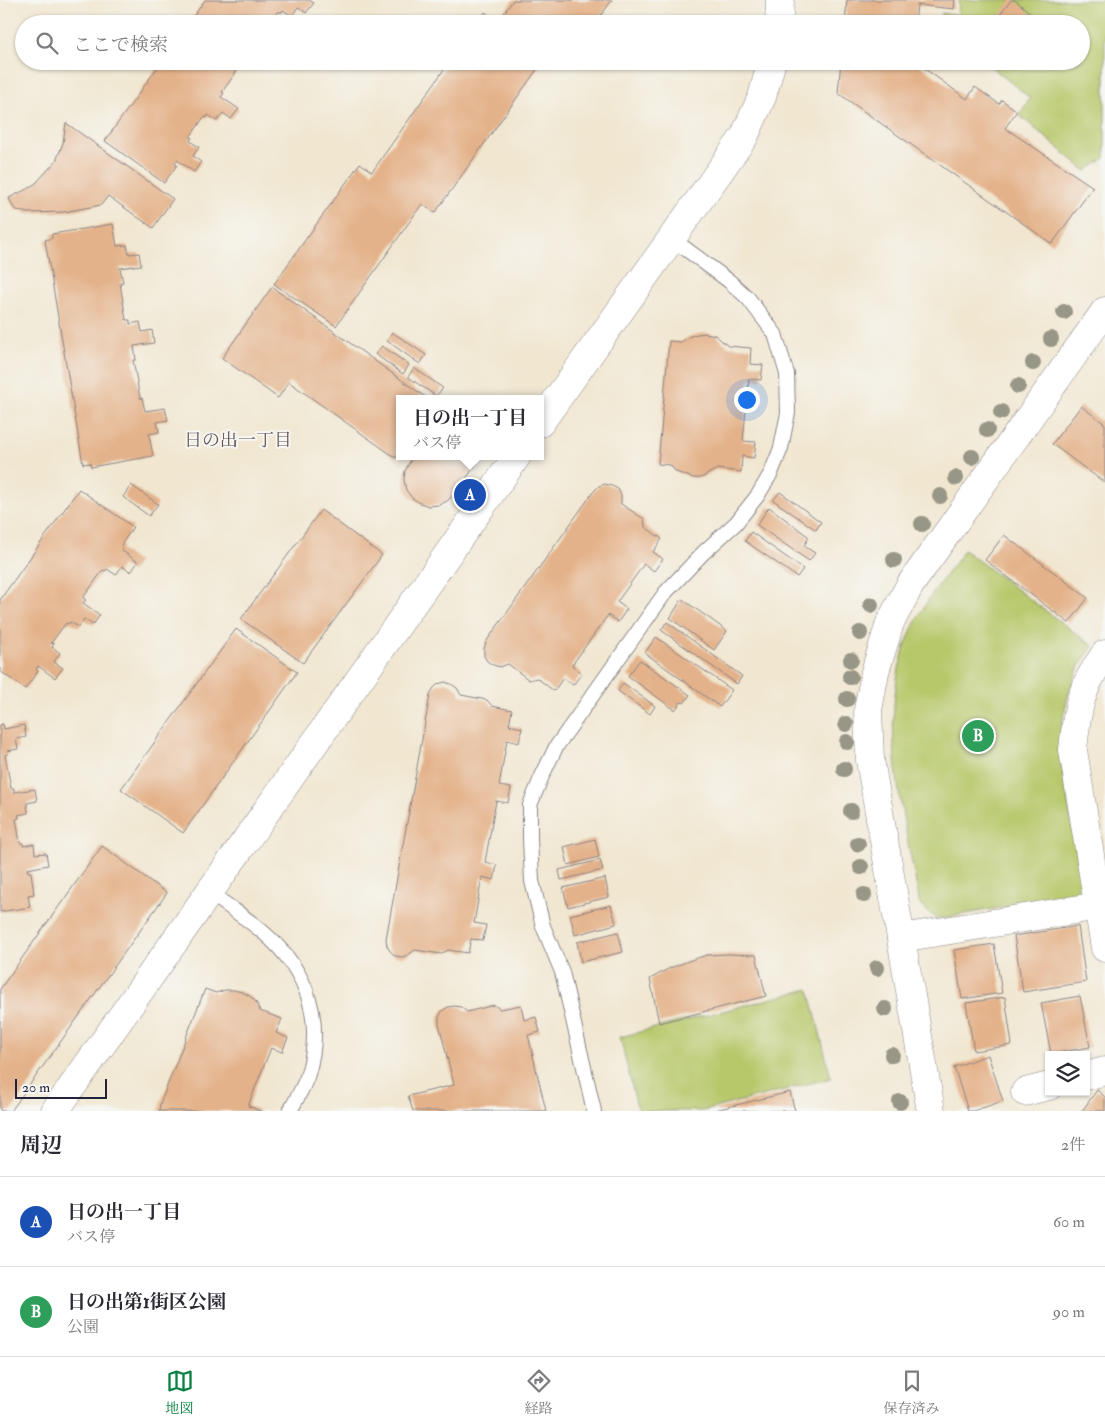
<!DOCTYPE html>
<html lang="ja">
<head>
<meta charset="utf-8">
<style>
  body { margin:0; font-family:"IM FELL Double Pica","Noto Serif JP",serif; background:#f7f7f7; color:#2b2b33 }
  .controls { position:absolute; right:15px; bottom:15px; display:grid; overflow:hidden; border-radius:0px; box-shadow:0 1px 4px #0004 }
  .controls button { width:45px; height:45px; display:grid; place-items:center; padding:0; border:0; border-bottom:1px solid #e1e1e2; background:#fff; color:#2b2b33; font:25px sans-serif }
  .scale { position:absolute; left:15px; bottom:12px; width:92px; box-sizing:border-box; padding-left:5px; border:2px solid #22223b; border-top:0; font-size:14px; line-height:18px; white-space:nowrap; color:#22223b; -webkit-text-stroke:4px #f6f6f2; paint-order:stroke }
  .you { position:absolute; left:746px; top:399px; width:18px; height:18px; margin:-12px; border:4px solid #fff; border-radius:50%; background:#1a73e8; box-shadow:0 0 0 8px #1a73e833 }
  .badge { display:grid; place-items:center; width:32px; height:32px; border-radius:50%; background:#0b8043; color:#fff; font-size:16px; font-weight:700 }
  .pin { position:absolute; translate:-50% -50%; border:2px solid #fff; box-shadow:0 1px 5px #0006 }
  .popup { position:absolute; left:396px; top:395px; width:148px; height:65px; box-sizing:border-box; display:grid; place-content:center; border-radius:0px; background:#fff; filter:drop-shadow(0 1px 4px #0005); font-size:16px; white-space:nowrap; color:#7c7c81 }
  .popup b { font-size:19px; color:#2b2b33 }
  .popup::after { content:''; position:absolute; left:50%; top:100%; margin-left:-10px; border:10px solid transparent; border-top-color:#fff }
  .list { margin:0; padding:0; list-style:none }
  h2 { display:flex; justify-content:space-between; align-items:center; height:65px; margin:0; padding:0 20px; font-size:21px }
  h2 small { font-size:16px; font-weight:400; color:#7c7c81 }
  .list li { display:grid; grid-template-columns:32px 1fr auto; gap:15px; align-items:center; box-sizing:border-box; height:90px; padding:0 20px; border-top:1px solid #e1e1e2 }
  .list b { display:block; font-size:19px; white-space:nowrap }
  .list p { margin:0; font-size:16px; white-space:nowrap; color:#7c7c81 }
  .list em { font-size:16px; font-style:normal; color:#7c7c81 }
  .icon { flex:none; width:28px; height:28px; fill:none; stroke:currentColor; stroke-width:2; stroke-linecap:round; stroke-linejoin:round }
  .map { position:relative; flex:none; width:1105px; height:1111px; overflow:hidden }
  .search { position:absolute; background:#fff; box-shadow:0 1px 4px #0004; left:15px; right:15px; top:15px; height:55px; display:flex; align-items:center; gap:12px; box-sizing:border-box; padding:0 18px; border-radius:28px; color:#7c7c81; font-size:19px }
  .sheet { height:245px; background:#fff }
  nav { display:flex; justify-content:space-around; align-items:center; box-sizing:border-box; height:70px; border-top:1px solid #e1e1e2; background:#fff; font-size:14px; color:#7c7c81 }
  nav a { display:grid; justify-items:center; gap:2px }
  nav .on { color:#0b8043 }
  .map>svg:first-child { display:block }
  .green { fill:#b7c86a; stroke:#6c7552 }
  .building { fill:#e4b28a }
  .lines { fill:none; stroke-linecap:round; stroke-linejoin:round }
  .lane-casing { stroke:#8a8486; stroke-width:16 }
  .street-casing { stroke:#8a8486; stroke-width:29 }
  .secondary-casing { stroke:#8a8486; stroke-width:29 }
  .lane { stroke:#fff; stroke-width:14 }
  .street { stroke:#fff; stroke-width:28 }
  .secondary { stroke:#fff; stroke-width:28 }
  .tree { fill:#989686 }
  .labels { text-anchor:middle; stroke-width:4; stroke-linejoin:round; paint-order:stroke }
  .neighbourhood-label { font-size:18px; fill:#665457; stroke:#f6f6f2 }
</style>
</head>
<body>
<div class="map">
<svg width="1105" height="1111" viewBox="0 0 1105 1111">
  <rect width="100%" height="100%" fill="#f6f6f2"/>
  <filter id="ink" filterUnits="userSpaceOnUse"><feTurbulence type="fractalNoise" baseFrequency=".02" numOctaves="2"/><feDisplacementMap in="SourceGraphic" scale="10" xChannelSelector="R" yChannelSelector="G"/><feConvolveMatrix kernelMatrix="1 2 1 2 8 2 1 2 1" color-interpolation-filters="sRGB"/></filter>
  <filter id="wash" filterUnits="userSpaceOnUse"><feTurbulence type="fractalNoise" baseFrequency=".0096" numOctaves="4" result="noise"/><feDisplacementMap in="SourceGraphic" scale="20" xChannelSelector="R" yChannelSelector="G"/><feGaussianBlur stdDeviation="1.12" result="paint"/><feColorMatrix in="noise" values="0 0 0 0 0 0 0 0 0 0 0 0 0 0 0 0 0 1.4 0 .05"/><feComposite in="paint" operator="in"/></filter>
  <g filter="url(#wash)">
    <rect width="100%" height="100%" fill="#f1e7d1"/>
    <!-- green -->
    <path class="green" d="M 959,0 L 1103,0 L 1105,2 L 1105,158 L 1086,171 L 1019,115 L 1030,98 L 984,61 L 1081,61 L 1081,24 L 941,24 L 942,13 L 958,15 Z
      M 964,550 L 1093,646 L 1079,666 L 1069,692 L 1063,716 L 1060,757 L 1082,883 L 1072,895 L 937,919 L 920,905 C 906,825 878,730 904,650 C 915,613 942,581 964,550 Z
      M 809,989 L 831,1078 L 702,1111 L 638,1111 L 620,1037 Z"/>
    <g id="blocks">
      <!-- building -->
      <path class="building" d="M 205,0 L 309,0 L 314,3 L 306,13 L 298,7 L 292,16 L 283,10 L 281,13 L 279,11 L 270,24 L 188,24 Z
        M 513,0 L 612,0 L 595,24 L 514,24 L 502,16 Z
        M 847,0 L 955,0 L 954,9 L 917,5 L 915,24 L 845,24 Z
        M 1011,0 L 1015,0 L 1041,22 L 1040,24 L 993,24 Z
        M 485,12 L 501,24 L 477,24 Z
        M 162,61 L 260,61 L 254,69 L 246,62 L 244,65 L 242,64 L 222,92 L 224,93 L 221,97 L 239,109 L 231,119 L 223,113 L 217,121 L 208,115 L 207,118 L 204,117 L 190,137 L 192,138 L 190,141 L 199,147 L 193,156 L 201,162 L 194,172 L 177,160 L 175,163 L 177,165 L 164,183 L 105,141 Z
        M 262,61 L 272,61 L 269,66 Z
        M 450,61 L 543,61 L 435,213 L 422,204 L 336,326 L 274,284 L 360,163 L 372,172 Z
        M 841,61 L 914,61 L 967,99 L 975,87 L 999,104 L 1002,100 L 1017,111 L 1005,128 L 1093,187 L 1052,244 L 838,93 Z
        M 66,123 L 173,199 L 153,228 L 108,196 L 101,205 L 64,212 L 27,213 L 17,210 L 13,207 L 9,198 L 27,189 L 36,183 L 56,161 L 63,143 Z
        M 113,224 L 117,246 L 127,245 L 129,254 L 139,253 L 141,265 L 120,268 L 123,282 L 120,283 L 126,320 L 130,320 L 130,324 L 140,322 L 142,332 L 152,330 L 154,343 L 134,346 L 136,360 L 133,360 L 140,398 L 142,398 L 145,411 L 165,408 L 168,420 L 157,422 L 159,432 L 149,434 L 153,456 L 91,467 L 90,463 L 83,464 L 45,240 L 52,238 L 52,234 Z
        M 272,287 L 428,399 L 400,399 L 400,452 L 396,458 L 289,382 L 278,398 L 222,358 Z
        M 392,332 L 426,355 L 420,364 L 387,341 Z
        M 706,333 L 715,335 L 728,346 L 751,348 L 750,364 L 763,365 L 761,380 L 749,379 L 743,441 L 756,442 L 754,458 L 742,456 L 741,472 L 717,469 L 701,478 L 693,478 L 676,472 L 670,465 L 658,464 L 669,341 L 681,342 L 688,337 L 697,334 Z
        M 382,346 L 409,365 L 403,374 L 375,354 Z
        M 414,368 L 443,388 L 436,396 L 408,377 Z
        M 1081,406 L 1105,424 L 1105,483 L 1052,444 Z
        M 413,456 L 482,456 L 455,494 L 447,501 L 439,505 L 429,506 L 420,503 L 412,498 L 406,490 L 404,480 L 405,471 Z
        M 605,484 L 612,486 L 618,489 L 621,495 L 621,504 L 644,519 L 645,527 L 662,539 L 653,552 L 663,559 L 654,571 L 644,564 L 617,602 L 627,609 L 618,622 L 608,615 L 572,665 L 582,673 L 573,685 L 563,678 L 554,691 L 537,678 L 529,680 L 508,664 L 500,667 L 493,665 L 487,661 L 484,656 L 484,649 L 486,642 L 594,491 L 599,486 Z
        M 131,485 L 158,504 L 149,516 L 123,497 Z
        M 79,489 L 133,527 L 121,545 L 123,547 L 121,550 L 138,562 L 131,572 L 122,566 L 116,575 L 107,569 L 105,571 L 103,570 L 83,598 L 86,600 L 83,603 L 100,615 L 93,625 L 84,619 L 79,627 L 70,622 L 68,624 L 66,623 L 51,643 L 54,644 L 52,647 L 60,653 L 54,662 L 63,668 L 55,678 L 38,666 L 36,669 L 38,671 L 25,689 L 0,671 L 0,600 Z
        M 780,492 L 821,522 L 816,530 L 773,500 Z
        M 769,507 L 809,537 L 804,546 L 815,553 L 809,561 L 757,525 Z
        M 321,510 L 382,555 L 303,663 L 241,619 Z
        M 751,532 L 803,569 L 797,577 L 745,541 Z
        M 1004,535 L 1088,598 L 1069,623 L 985,560 Z
        M 682,599 L 727,631 L 714,650 L 670,618 Z
        M 667,622 L 742,676 L 737,684 L 661,630 Z
        M 236,629 L 297,672 L 183,833 L 121,789 Z
        M 656,637 L 732,690 L 720,707 L 645,653 Z
        M 640,660 L 690,695 L 684,703 L 681,702 L 675,710 L 628,676 Z
        M 445,682 L 451,684 L 457,688 L 461,695 L 487,700 L 492,706 L 512,710 L 509,725 L 522,728 L 519,743 L 507,740 L 499,786 L 511,788 L 508,803 L 496,801 L 485,862 L 497,865 L 494,880 L 482,877 L 474,923 L 486,925 L 483,940 L 471,939 L 468,953 L 448,950 L 441,954 L 415,950 L 408,955 L 402,957 L 395,956 L 390,951 L 387,946 L 386,939 L 430,695 L 433,689 L 438,684 Z
        M 623,683 L 655,706 L 650,714 L 618,691 Z
        M 3,724 L 4,729 L 24,725 L 26,737 L 16,739 L 18,749 L 7,751 L 8,754 L 5,755 L 11,788 L 14,788 L 14,792 L 35,789 L 37,801 L 27,803 L 28,813 L 18,815 L 19,818 L 16,819 L 20,843 L 23,843 L 23,846 L 34,844 L 35,854 L 46,853 L 48,865 L 27,869 L 28,872 L 31,872 L 34,894 L 28,895 L 30,907 L 0,912 L 0,725 Z
        M 595,839 L 599,857 L 568,865 L 564,847 Z
        M 102,846 L 167,893 L 11,1111 L 2,1111 L 0,1110 L 0,989 Z
        M 600,860 L 603,870 L 561,880 L 559,870 Z
        M 605,878 L 609,897 L 568,907 L 563,888 Z
        M 611,905 L 616,924 L 575,935 L 570,915 Z
        M 1078,926 L 1086,982 L 1023,992 L 1014,936 Z
        M 618,932 L 623,952 L 581,962 L 577,942 Z
        M 994,944 L 1002,993 L 962,999 L 954,950 Z
        M 728,954 L 756,955 L 766,996 L 659,1023 L 650,979 L 670,968 L 691,960 L 707,955 Z
        M 205,989 L 216,993 L 225,990 L 234,990 L 242,992 L 250,996 L 256,1002 L 260,1011 L 282,1019 L 276,1033 L 288,1038 L 282,1052 L 271,1048 L 248,1106 L 261,1111 L 159,1111 L 160,1104 Z
        M 1080,996 L 1090,1047 L 1051,1054 L 1041,1003 Z
        M 1005,997 L 1012,1045 L 974,1051 L 966,1003 Z
        M 494,1005 L 500,1009 L 521,1005 L 524,1020 L 536,1017 L 540,1032 L 528,1035 L 546,1111 L 413,1111 L 408,1096 L 454,1085 L 439,1024 L 439,1017 L 442,1011 L 448,1007 L 454,1006 L 461,1007 L 467,1012 Z
        M 988,1055 L 1003,1101 L 973,1111 L 968,1111 L 954,1067 Z
        M 1097,1090 L 1105,1097 L 1105,1111 L 1082,1111 Z
        M 790,1092 L 795,1111 L 715,1111 L 715,1110 Z"/>
    </g>
  </g>
  <g filter="url(#ink)">
    <use href="#blocks" fill-opacity="0" stroke="#8a8486" stroke-width="1"/>
    <g class="lines">
      <!-- lane casing -->
      <g class="lane-casing">
        <path id="lane" d="M 209,892 C 227,906 247,918 264,933 C 308,971 325,1021 307,1077 C 303,1088 296,1100 290,1111
          M 594,1111 L 562,972 L 543,926 L 532,881 L 530,839 L 530,805 L 542,776 L 556,747 L 665,593 L 703,553 L 736,523 L 758,495 L 771,473 L 781,448 L 788,413 L 787,374 L 775,334 L 748,298 L 729,281 L 671,238"/>
      </g>
      <!-- street casing -->
      <g class="street-casing">
        <path id="street" d="M 1105,654 C 1080,688 1077,709 1073,750 L 1105,948
          M 901,938 L 1105,905
          M 1086,1076 L 1105,1071
          M 1025,1092 L 1049,1086"/>
      </g>
      <!-- secondary casing -->
      <g class="secondary-casing">
        <path id="secondary" d="M 779,24 L 780,0
          M 540,423 L 744,137 L 762,97 L 772,61
          M 55,1111 L 517,456
          M 931,1111 L 870,760 L 868,710 L 875,672 L 890,623 L 910,585 L 1105,311"/>
      </g>
      <!-- lane -->
      <use href="#lane" class="lane"/>
      <!-- street -->
      <use href="#street" class="street"/>
      <!-- secondary -->
      <use href="#secondary" class="secondary"/>
    </g>
    <!-- trees -->
    <g class="tree">
      <circle cx="1064" cy="312" r="8"/>
      <circle cx="1051" cy="339" r="8"/>
      <circle cx="1033" cy="363" r="8"/>
      <circle cx="1018" cy="386" r="8"/>
      <circle cx="1001" cy="412" r="8"/>
      <circle cx="987" cy="430" r="8"/>
      <circle cx="972" cy="457" r="8"/>
      <circle cx="956" cy="478" r="8"/>
      <circle cx="940" cy="496" r="8"/>
      <circle cx="922" cy="524" r="8"/>
      <circle cx="894" cy="560" r="8"/>
      <circle cx="871" cy="605" r="8"/>
      <circle cx="860" cy="633" r="8"/>
      <circle cx="851" cy="660" r="8"/>
      <circle cx="850" cy="677" r="8"/>
      <circle cx="847" cy="699" r="8"/>
      <circle cx="846" cy="724" r="8"/>
      <circle cx="847" cy="742" r="8"/>
      <circle cx="844" cy="769" r="8"/>
      <circle cx="851" cy="811" r="8"/>
      <circle cx="858" cy="844" r="8"/>
      <circle cx="861" cy="867" r="8"/>
      <circle cx="864" cy="895" r="8"/>
      <circle cx="877" cy="968" r="8"/>
      <circle cx="885" cy="1009" r="8"/>
      <circle cx="892" cy="1055" r="8"/>
      <circle cx="900" cy="1102" r="8"/>
    </g>
  </g>
  <g class="labels">
    <!-- neighbourhood labels -->
    <g class="neighbourhood-label">
      <text x="238" y="446">日の出一丁目</text>
    </g>
  </g>
</svg>
<div class="controls">
<button><svg class="icon" aria-label="layers" viewBox="0 0 24 24"><path d="M12 4l9 5-9 5-9-5zM3 14l9 5 9-5"/></svg></button>
</div>
<div class="scale">20 m</div>
<div class="you"></div>
<div class="pin badge" style="left:470px;top:495px;background:#1a4fb4">A</div>
<div class="popup"><b>日の出一丁目</b>バス停</div>
<div class="pin badge" style="left:978px;top:736px;background:#2e9e5b">B</div>
<div class="search"><svg class="icon" aria-label="search" viewBox="0 0 24 24"><circle cx="10" cy="10" r="6"/><path d="M15 15l6 6"/></svg>ここで検索</div>
</div>
<section class="sheet">
<h2>周辺<small>2件</small></h2>
<ul class="list">
<li><span class="badge" style="background:#1a4fb4">A</span><div><b>日の出一丁目</b><p>バス停</p></div><em>60 m</em></li>
<li><span class="badge" style="background:#2e9e5b">B</span><div><b>日の出第1街区公園</b><p>公園</p></div><em>90 m</em></li>
</ul>
</section>
<nav>
<a class="on"><svg class="icon" aria-label="map" viewBox="0 0 24 24"><path d="M3 6l6-2 6 2 6-2v14l-6 2-6-2-6 2zM9 4v14M15 6v14"/></svg>地図</a>
<a><svg class="icon" aria-label="directions" viewBox="0 0 24 24"><path d="M12 3l9 9-9 9-9-9zM9 14v-3h6M13 9l2 2-2 2"/></svg>経路</a>
<a><svg class="icon" aria-label="saved" viewBox="0 0 24 24"><path d="M7 4h10v16l-5-4-5 4z"/></svg>保存済み</a>
</nav>
</body>
</html>
